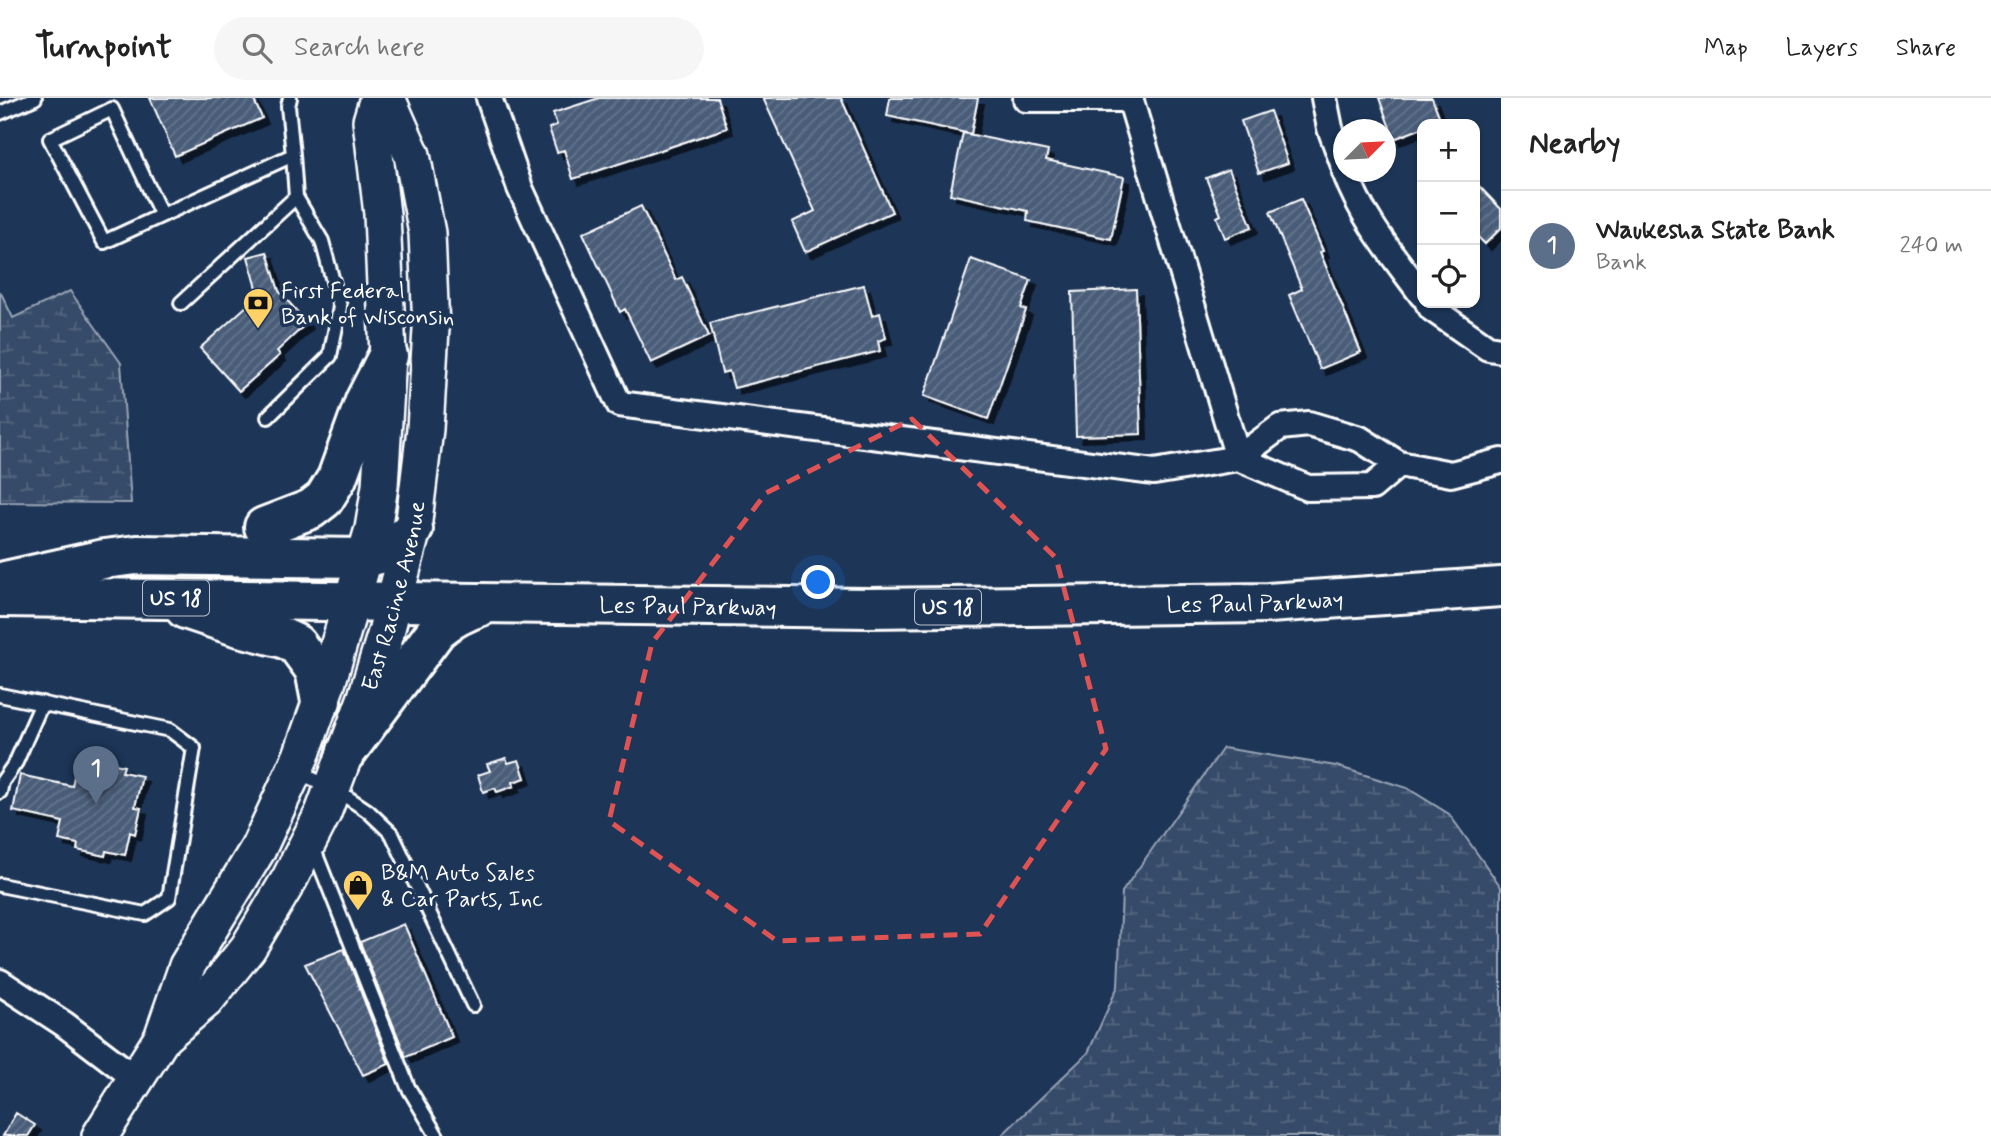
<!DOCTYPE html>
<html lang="en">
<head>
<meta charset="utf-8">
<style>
  body { margin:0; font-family:Mynerve,sans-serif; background:#f6f6f6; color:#222 }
  .controls { position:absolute; right:21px; top:21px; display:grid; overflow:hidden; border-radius:14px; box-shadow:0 2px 5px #0004 }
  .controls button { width:63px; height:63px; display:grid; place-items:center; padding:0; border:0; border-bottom:2px solid #e0e0e0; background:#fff; color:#222; font:35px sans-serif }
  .compass { position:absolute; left:1333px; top:21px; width:63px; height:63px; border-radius:50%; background:#fff; box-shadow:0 2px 5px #0004; rotate:66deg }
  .you { position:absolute; left:819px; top:485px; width:24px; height:24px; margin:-18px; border:5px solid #fff; border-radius:50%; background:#1a73e8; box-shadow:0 0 0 10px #1a73e833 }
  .badge { display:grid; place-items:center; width:46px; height:46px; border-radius:50%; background:#857141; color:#fff; font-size:23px; font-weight:700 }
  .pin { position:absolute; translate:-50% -58px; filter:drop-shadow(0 2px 4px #0008) }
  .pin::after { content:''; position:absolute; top:37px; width:24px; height:21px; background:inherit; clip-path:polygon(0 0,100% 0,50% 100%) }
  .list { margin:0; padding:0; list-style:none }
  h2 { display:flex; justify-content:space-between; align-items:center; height:91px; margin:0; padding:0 28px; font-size:30px }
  h2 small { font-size:23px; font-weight:400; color:#767676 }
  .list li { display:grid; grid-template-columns:46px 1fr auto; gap:21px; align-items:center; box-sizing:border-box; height:112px; padding:0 28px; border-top:2px solid #e0e0e0 }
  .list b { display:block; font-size:26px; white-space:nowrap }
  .list p { margin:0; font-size:23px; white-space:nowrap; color:#767676 }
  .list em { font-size:23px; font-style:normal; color:#767676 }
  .icon { flex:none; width:38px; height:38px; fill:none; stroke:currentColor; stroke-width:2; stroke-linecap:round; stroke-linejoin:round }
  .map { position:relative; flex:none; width:1501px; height:1038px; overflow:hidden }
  header { display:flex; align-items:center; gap:42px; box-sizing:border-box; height:98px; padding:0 35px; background:#fff; border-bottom:2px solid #e0e0e0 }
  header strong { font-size:33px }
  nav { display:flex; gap:38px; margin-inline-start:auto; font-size:24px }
  .search { width:490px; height:63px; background:#f6f6f6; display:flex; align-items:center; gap:18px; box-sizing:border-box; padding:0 24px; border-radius:38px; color:#767676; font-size:26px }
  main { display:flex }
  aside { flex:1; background:#fff }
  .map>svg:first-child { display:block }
  .wetland { fill:url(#wetland-marsh); stroke:#9aa5b4; stroke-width:2 }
  .building { fill:url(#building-hatch); stroke:#fff; stroke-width:2; filter:url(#shadow) }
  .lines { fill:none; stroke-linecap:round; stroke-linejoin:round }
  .lane-casing { stroke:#fff; stroke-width:18 }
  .street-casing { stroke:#fff; stroke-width:30 }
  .secondary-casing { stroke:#fff; stroke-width:40 }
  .primary-casing { stroke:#fff; stroke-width:44 }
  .lane { stroke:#1d3557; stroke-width:12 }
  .street { stroke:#1d3557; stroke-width:24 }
  .secondary { stroke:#1d3557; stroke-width:35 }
  .primary { stroke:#1d3557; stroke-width:38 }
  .marked { fill:none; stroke:#de5353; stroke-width:5; stroke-dasharray:14 9; stroke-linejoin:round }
  .labels { text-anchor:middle; stroke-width:7; stroke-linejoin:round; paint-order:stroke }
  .shield { fill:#1d3557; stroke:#bbc2cd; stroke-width:2 }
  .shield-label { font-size:21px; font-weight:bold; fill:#fff }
  .poi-label { font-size:23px; fill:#fff; stroke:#1d3557; text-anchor:start }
  .street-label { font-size:23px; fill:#fff; stroke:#1d3557 }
</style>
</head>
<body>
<header>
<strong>Turnpoint</strong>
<div class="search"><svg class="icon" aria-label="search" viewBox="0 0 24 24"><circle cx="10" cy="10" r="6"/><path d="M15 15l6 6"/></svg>Search here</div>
<nav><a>Map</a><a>Layers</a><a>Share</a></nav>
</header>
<main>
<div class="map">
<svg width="1501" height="1038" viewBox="0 0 1501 1038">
  <defs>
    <pattern id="wetland-marsh" width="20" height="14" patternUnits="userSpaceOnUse" patternTransform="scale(1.75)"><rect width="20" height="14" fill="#364b69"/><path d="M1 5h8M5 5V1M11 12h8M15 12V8" fill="none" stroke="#546680"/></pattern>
    <pattern id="building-hatch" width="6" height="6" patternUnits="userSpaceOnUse" patternTransform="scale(1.75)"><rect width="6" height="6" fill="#4a5d79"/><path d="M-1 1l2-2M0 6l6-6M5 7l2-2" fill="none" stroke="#65758d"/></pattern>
    <filter id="shadow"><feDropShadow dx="6" dy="6" stdDeviation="0" flood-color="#0009"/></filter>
  </defs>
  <rect width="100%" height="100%" fill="#1d3557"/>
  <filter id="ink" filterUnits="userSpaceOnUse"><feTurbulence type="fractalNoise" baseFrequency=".0143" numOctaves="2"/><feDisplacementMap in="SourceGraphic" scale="14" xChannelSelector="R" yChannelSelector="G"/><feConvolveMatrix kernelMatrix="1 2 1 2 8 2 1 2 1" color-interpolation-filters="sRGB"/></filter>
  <g filter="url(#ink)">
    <!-- wetland -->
    <path class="wetland" d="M 0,193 L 13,220 L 70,193 L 121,265 L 131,405 L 0,404 Z
      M 1223,650 L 1336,668 L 1407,690 L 1449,716 L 1501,789 L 1501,1038 L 1001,1038 L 1088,955 L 1118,888 L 1122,794 Z"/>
    <!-- building -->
    <path class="building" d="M 150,0 L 253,0 L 262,20 L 175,58 Z
      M 599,0 L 717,0 L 727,30 L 573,81 L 564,52 L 557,54 L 549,30 L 557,27 L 553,15 Z
      M 763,0 L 841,0 L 892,114 L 805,154 L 792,124 L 815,113 Z
      M 890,0 L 978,0 L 971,36 L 887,18 Z
      M 1379,0 L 1432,0 L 1441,23 L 1422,26 L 1422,30 L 1394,41 Z
      M 1270,13 L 1288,65 L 1259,75 L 1241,23 Z
      M 963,35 L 1048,53 L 1046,62 L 1124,79 L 1111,141 L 1027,123 L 1028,113 L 950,96 Z
      M 1229,71 L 1252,129 L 1225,140 L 1217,119 L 1221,117 L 1206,80 Z
      M 1475,84 L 1501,111 L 1501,130 L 1485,146 L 1475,136 Z
      M 1301,101 L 1323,153 L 1320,154 L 1361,254 L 1320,271 L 1289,197 L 1302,191 L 1270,114 Z
      M 641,108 L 676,182 L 682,179 L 709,238 L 651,265 L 625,211 L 620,214 L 583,135 Z
      M 267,154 L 279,193 L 307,225 L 277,253 L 280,257 L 239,293 L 200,250 L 259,197 L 248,159 Z
      M 971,161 L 1031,182 L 1021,210 L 1026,212 L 988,321 L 924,298 Z
      M 864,187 L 872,218 L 880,215 L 886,240 L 878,243 L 880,253 L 734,290 L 729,273 L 722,275 L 710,225 Z
      M 1136,191 L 1141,336 L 1076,338 L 1072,194 Z
      M 506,660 L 508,665 L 519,662 L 525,680 L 513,684 L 514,688 L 497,694 L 495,690 L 483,694 L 478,677 L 490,673 L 487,666 Z
      M 97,662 L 124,668 L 122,674 L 142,678 L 135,709 L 141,710 L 135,736 L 130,734 L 125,757 L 106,753 L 105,758 L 77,752 L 78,746 L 59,742 L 63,724 L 13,713 L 20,677 L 72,688 L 77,665 L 95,669 Z
      M 404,826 L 452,939 L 406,959 L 360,844 Z
      M 344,851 L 389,966 L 363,977 L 305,866 Z
      M 16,1015 L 35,1027 L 28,1038 L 3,1038 Z"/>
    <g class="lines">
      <!-- lane casing -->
      <g class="lane-casing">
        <path id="lane" d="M 0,15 L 35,0
          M 161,116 L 112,11 L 50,41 L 104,144 L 293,57 L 288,8 L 290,0
          M 181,205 L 296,99 L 293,57
          M 268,319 L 330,258 L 340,209 L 322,143 L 296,99
          M 0,597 L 170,632 L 194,650 L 169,800 L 145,816 L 0,787
          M 295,673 L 333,690 L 356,705 L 368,713 L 392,736 L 473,907
          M 0,694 L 2,684 L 16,664 L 42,605
          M 313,749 L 408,989 L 437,1038"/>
      </g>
      <!-- street casing -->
      <g class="street-casing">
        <path id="street" d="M 489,0 L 520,90 L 619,306 L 1154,374 L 1238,360 L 1280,329 L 1309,326 L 1360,341 L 1399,366 L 1451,376 L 1501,363
          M 1130,0 L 1238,360 L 1308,390 L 1372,389 L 1399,366
          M 1324,0 L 1330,30 L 1344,68
          M 1026,1 L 1131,1
          M 1345,74 C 1361,119 1394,159 1422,197
          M 1428,205 L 1432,211 L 1488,250 L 1501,252
          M 0,884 L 64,926 L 136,981"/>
      </g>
      <!-- secondary casing -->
      <g class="secondary-casing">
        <g id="secondary">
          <path id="s1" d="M 165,937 L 206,902 L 248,850 L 290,780 L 323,715 L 366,599 L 385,538 L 413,431 L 425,331 L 431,231 L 427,135 L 412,57 L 387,0"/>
          <path d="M 100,1038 L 162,940 L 187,868 L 258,751 L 301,658 L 328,583 L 373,431 L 380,388 L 388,258 L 382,116 L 371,23 L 378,0"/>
        </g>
      </g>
      <!-- primary casing -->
      <g class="primary-casing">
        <g id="primary">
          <path d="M 264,429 L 311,411 L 324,401 L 337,380 L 365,303 L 388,258"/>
          <path d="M 5,483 L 104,461 L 137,457 L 364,460 L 387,454 L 413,431"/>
          <path id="s2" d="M 0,499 L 868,510 L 1268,505 L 1501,489"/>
          <path d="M 185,511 L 236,528 L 283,540 L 296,546 L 315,572 L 321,603"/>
          <path d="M 347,653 L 437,532 C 451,520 466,513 484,507"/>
        </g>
      </g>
      <!-- lane -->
      <use href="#lane" class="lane"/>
      <!-- street -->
      <use href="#street" class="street"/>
      <!-- secondary -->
      <use href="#secondary" class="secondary"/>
      <!-- primary -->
      <use href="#primary" class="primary"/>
    </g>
  </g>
  <!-- marked area -->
  <path class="marked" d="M 912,321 L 1056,460 L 1106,651 L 980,836 L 777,843 L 609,723 L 652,545 L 766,395 Z"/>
  <!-- icons -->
  <defs>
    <g id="bank-pin" transform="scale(1.575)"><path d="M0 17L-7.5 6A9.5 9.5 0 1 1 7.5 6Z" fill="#ffd166" stroke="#1d3557"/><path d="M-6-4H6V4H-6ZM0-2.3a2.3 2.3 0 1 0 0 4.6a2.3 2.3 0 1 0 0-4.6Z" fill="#111"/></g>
    <g id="shop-pin" transform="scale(1.575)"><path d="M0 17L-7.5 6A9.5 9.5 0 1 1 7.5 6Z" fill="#ffd166" stroke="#1d3557"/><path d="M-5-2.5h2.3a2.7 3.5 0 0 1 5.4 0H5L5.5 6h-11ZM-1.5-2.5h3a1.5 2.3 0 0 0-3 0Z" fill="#111"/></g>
  </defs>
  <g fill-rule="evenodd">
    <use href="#bank-pin" x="258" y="205"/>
    <use href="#shop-pin" x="358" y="787"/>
  </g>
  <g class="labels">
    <!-- shield labels -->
    <g class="shield">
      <rect x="143" y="482.5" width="66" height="35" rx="5"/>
      <rect x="915" y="491.5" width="66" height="35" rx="5"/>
    </g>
    <g class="shield-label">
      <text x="176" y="507">US 18</text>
      <text x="948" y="516">US 18</text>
    </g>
    <!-- poi labels -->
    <g class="poi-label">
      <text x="281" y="200">First Federal<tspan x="281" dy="26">Bank of Wisconsin</tspan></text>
      <text x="381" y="782">B&amp;M Auto Sales<tspan x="381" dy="26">&amp; Car Parts, Inc</tspan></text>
    </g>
    <!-- street labels -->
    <g class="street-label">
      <text dy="8" stroke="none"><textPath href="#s1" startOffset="504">East Racine Avenue</textPath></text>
      <text dy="8" stroke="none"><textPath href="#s2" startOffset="1255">Les Paul Parkway</textPath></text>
      <text dy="8" stroke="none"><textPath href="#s2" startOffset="688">Les Paul Parkway</textPath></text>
    </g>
  </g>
</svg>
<div class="controls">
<button>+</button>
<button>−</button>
<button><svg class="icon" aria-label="locate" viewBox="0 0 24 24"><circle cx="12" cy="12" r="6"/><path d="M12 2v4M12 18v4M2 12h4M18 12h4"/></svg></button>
</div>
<svg class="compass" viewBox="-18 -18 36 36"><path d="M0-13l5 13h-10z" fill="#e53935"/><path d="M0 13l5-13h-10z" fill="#767676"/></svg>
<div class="you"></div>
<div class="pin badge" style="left:96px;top:706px;background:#5c6f8a">1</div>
</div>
<aside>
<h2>Nearby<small></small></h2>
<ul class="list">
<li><span class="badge" style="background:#5c6f8a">1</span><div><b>Waukesha State Bank</b><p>Bank</p></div><em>240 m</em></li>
</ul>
</aside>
</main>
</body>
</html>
